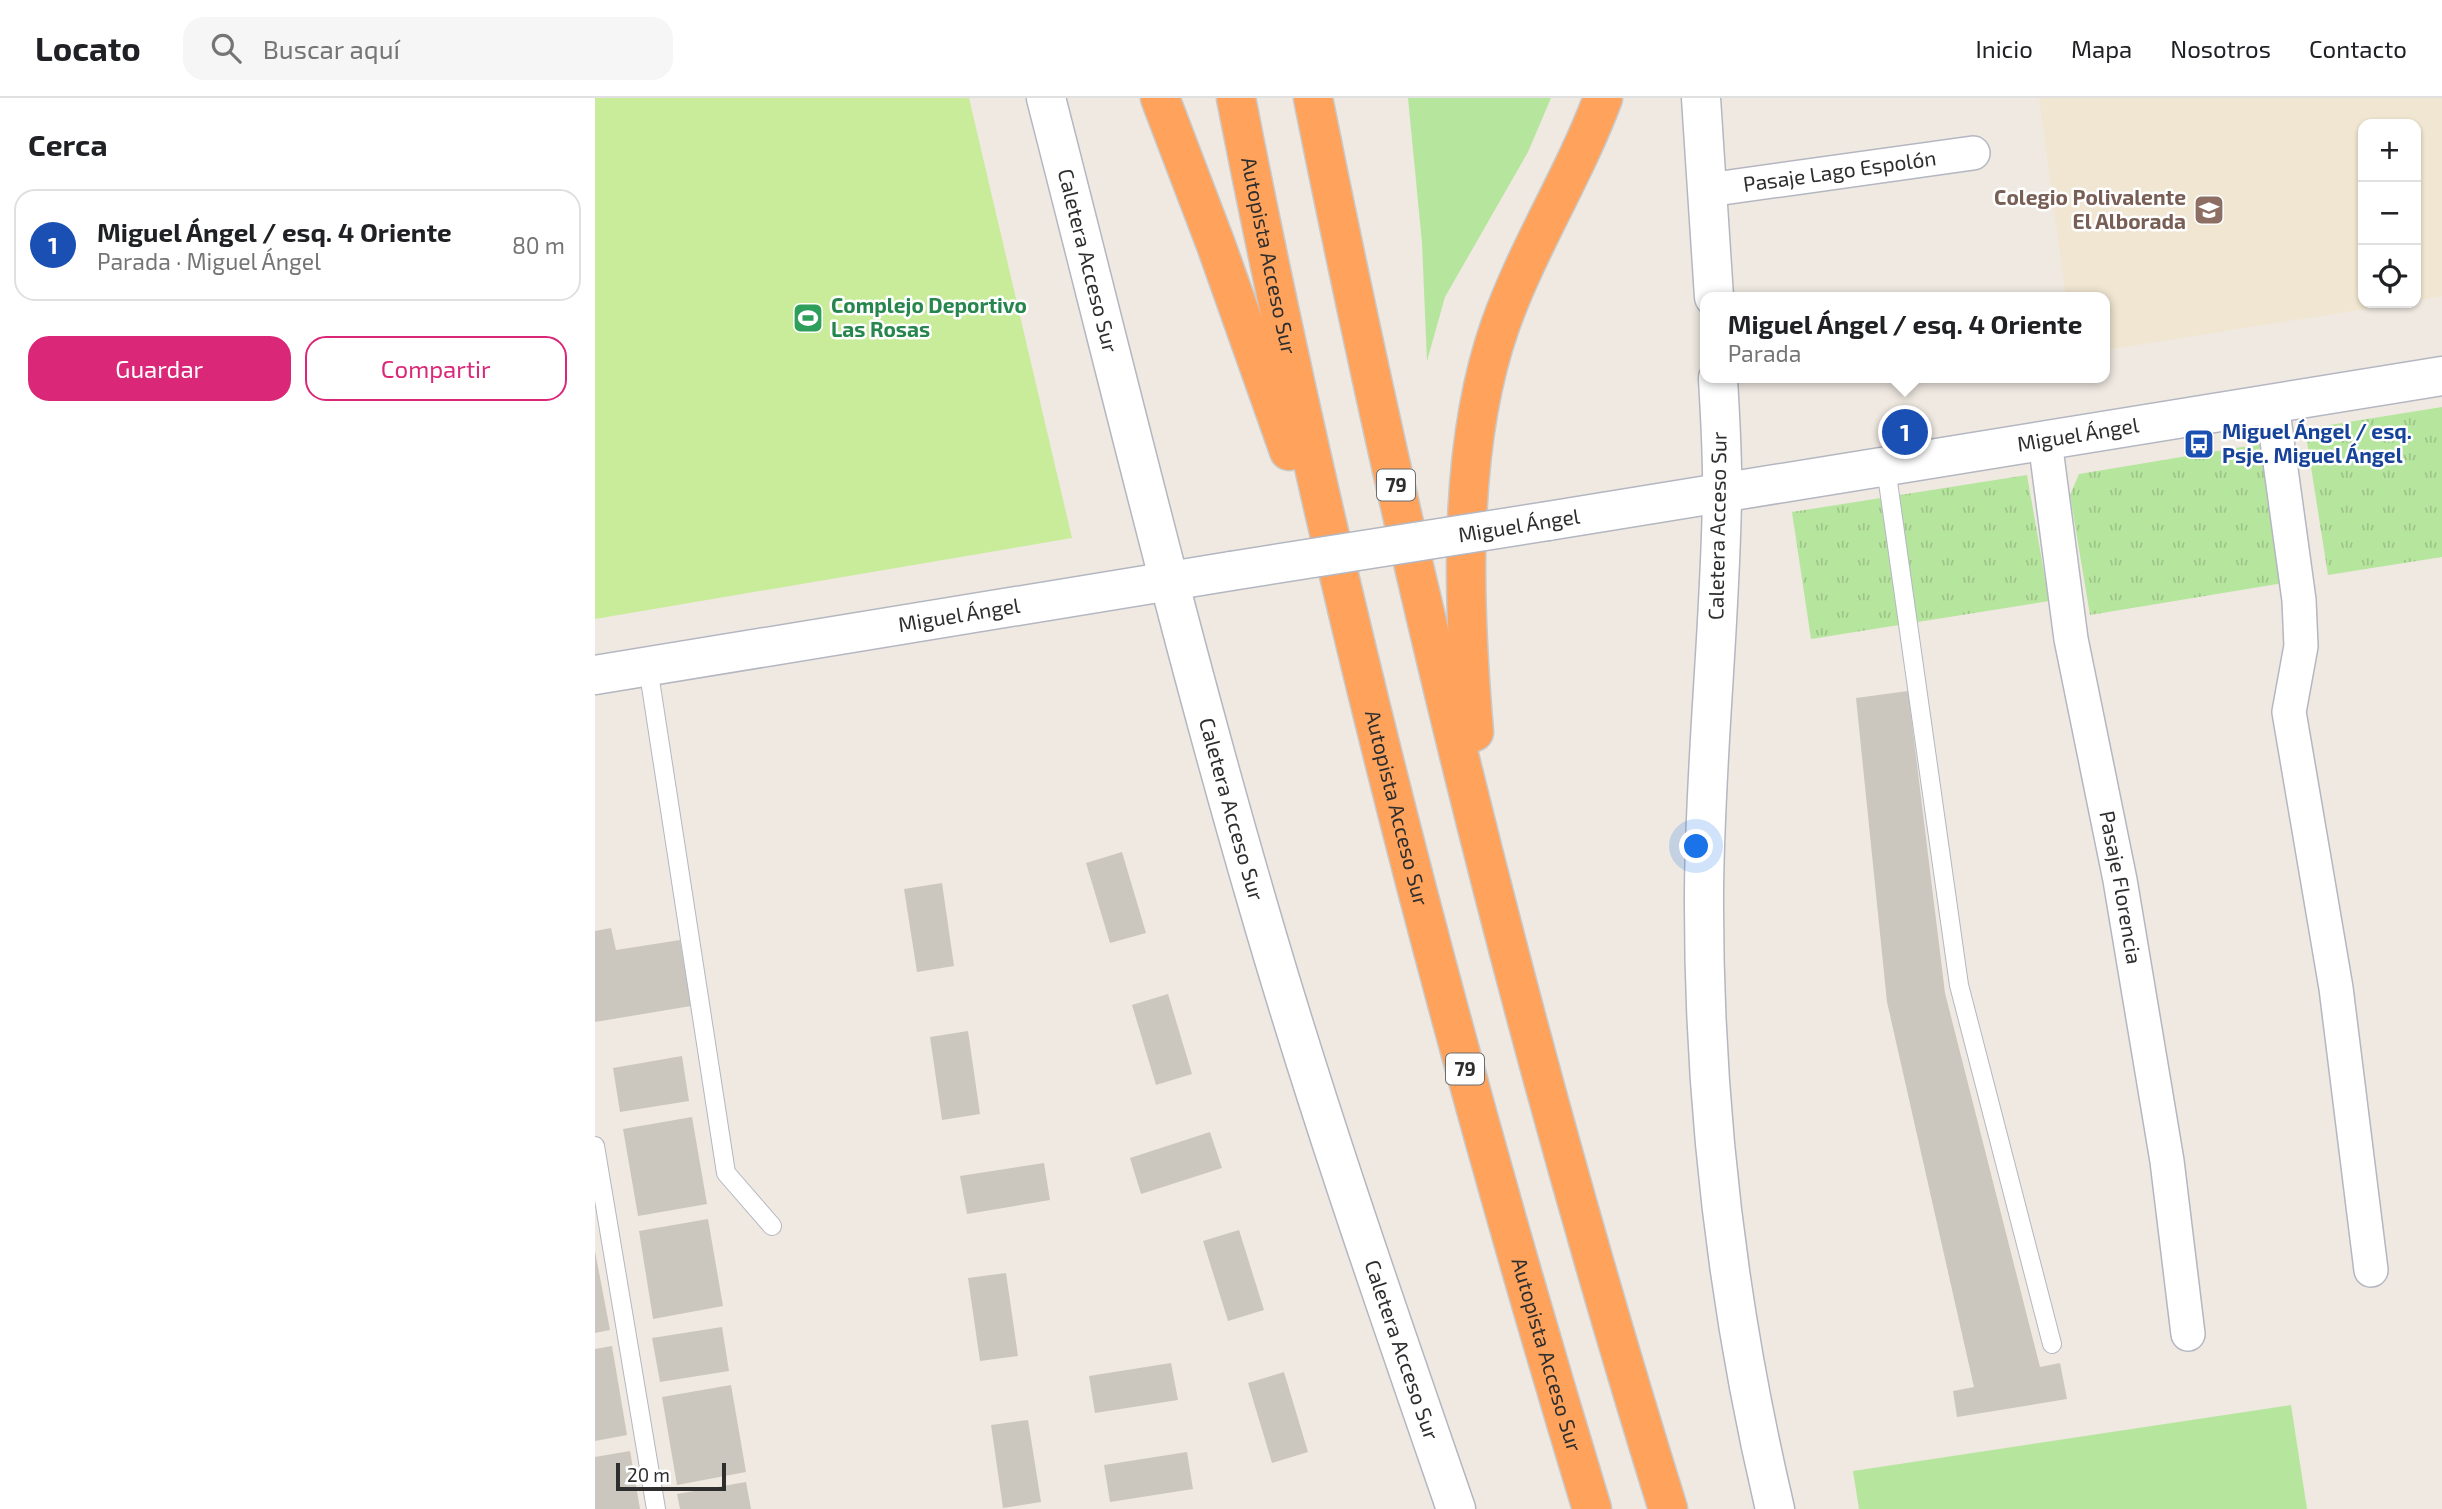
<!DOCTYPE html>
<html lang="es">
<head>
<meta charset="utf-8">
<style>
  body { margin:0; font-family:"Exo 2",sans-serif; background:#f6f6f6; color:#202124 }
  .controls { position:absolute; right:21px; top:21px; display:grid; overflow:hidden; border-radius:14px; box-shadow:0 2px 5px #0004 }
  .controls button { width:63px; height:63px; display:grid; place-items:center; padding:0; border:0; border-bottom:2px solid #e0e0e0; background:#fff; color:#202124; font:35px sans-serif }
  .scale { position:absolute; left:21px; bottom:18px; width:110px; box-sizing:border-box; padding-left:7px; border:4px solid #2e2e2e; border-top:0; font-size:19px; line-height:24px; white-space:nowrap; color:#2e2e2e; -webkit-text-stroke:5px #fff; paint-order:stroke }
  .you { position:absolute; left:1102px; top:749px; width:24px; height:24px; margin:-18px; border:5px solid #fff; border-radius:50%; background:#1a73e8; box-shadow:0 0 0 10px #1a73e833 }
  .badge { display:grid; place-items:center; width:46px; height:46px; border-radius:50%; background:#db2777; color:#fff; font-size:23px; font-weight:700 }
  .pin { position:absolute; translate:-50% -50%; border:4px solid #fff; box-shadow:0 2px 7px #0006 }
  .popup { position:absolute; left:1105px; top:194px; width:410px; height:91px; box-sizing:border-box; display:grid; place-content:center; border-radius:14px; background:#fff; filter:drop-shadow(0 2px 5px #0005); font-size:23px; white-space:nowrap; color:#757577 }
  .popup b { font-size:26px; color:#202124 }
  .popup::after { content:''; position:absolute; left:50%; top:100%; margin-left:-14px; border:14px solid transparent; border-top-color:#fff }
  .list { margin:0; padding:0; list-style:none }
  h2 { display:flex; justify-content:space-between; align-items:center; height:91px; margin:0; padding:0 28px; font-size:30px }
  h2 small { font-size:23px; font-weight:400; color:#757577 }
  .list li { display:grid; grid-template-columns:46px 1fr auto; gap:21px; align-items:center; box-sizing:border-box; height:112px; margin:0 14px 14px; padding:0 14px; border:2px solid #e0e0e0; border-radius:21px }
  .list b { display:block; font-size:26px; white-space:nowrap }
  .list p { margin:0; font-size:23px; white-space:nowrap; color:#757577 }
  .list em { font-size:23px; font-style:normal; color:#757577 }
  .actions { display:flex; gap:14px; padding:21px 28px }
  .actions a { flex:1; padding:16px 0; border:2px solid #db2777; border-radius:21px; text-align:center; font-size:24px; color:#db2777 }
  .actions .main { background:#db2777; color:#fff }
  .icon { flex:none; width:38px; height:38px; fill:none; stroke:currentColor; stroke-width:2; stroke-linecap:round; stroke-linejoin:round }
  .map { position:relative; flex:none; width:1847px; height:1411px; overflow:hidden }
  header { display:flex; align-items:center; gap:42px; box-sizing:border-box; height:98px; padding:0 35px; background:#fff; border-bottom:2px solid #e0e0e0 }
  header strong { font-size:33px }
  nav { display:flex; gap:38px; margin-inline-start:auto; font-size:24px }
  .search { width:490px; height:63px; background:#f6f6f6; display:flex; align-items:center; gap:18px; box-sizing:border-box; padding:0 24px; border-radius:21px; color:#757577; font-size:26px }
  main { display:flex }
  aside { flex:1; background:#fff }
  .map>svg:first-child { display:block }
  .education { fill:#f0e6d1 }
  .grass { fill:#b6e59e }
  .park { fill:url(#park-tufts) }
  .pitch { fill:#c9ec9a }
  .building { fill:#cbc7bf }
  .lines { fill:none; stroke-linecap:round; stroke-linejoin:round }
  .lane-casing { stroke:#b4b7c1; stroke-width:20 }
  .street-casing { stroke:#b4b7c1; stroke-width:36 }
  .secondary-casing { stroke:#b4b7c1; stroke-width:41 }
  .highway-casing { stroke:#c9c9c9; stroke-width:41 }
  .lane { stroke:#fff; stroke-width:18 }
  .street { stroke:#fff; stroke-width:33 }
  .secondary { stroke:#fff; stroke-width:38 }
  .highway { stroke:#ffa35c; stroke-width:38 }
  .secondary-bridge-casing { stroke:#b4b7c1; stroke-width:41; stroke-linecap:butt }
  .secondary-bridge { stroke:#fff; stroke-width:38 }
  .labels { text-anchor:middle; stroke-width:5; stroke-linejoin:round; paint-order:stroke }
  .shield { fill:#fff; stroke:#6d6d6d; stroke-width:2 }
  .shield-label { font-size:19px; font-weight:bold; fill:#2e2e2e }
  .street-label { font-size:21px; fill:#2e2e2e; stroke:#fff }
  .education-label { font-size:21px; font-weight:bold; fill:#785e54; stroke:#fff; text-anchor:end }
  .leisure-label { font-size:21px; font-weight:bold; fill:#27864d; stroke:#fff; text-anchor:start }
  .transit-label { font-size:21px; font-weight:bold; fill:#164399; stroke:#fff; text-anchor:start }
</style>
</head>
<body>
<header>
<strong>Locato</strong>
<div class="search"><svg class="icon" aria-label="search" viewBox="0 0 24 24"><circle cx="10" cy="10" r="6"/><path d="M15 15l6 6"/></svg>Buscar aquí</div>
<nav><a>Inicio</a><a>Mapa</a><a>Nosotros</a><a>Contacto</a></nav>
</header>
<main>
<aside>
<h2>Cerca<small></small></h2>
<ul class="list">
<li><span class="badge" style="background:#1a4fb4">1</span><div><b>Miguel Ángel / esq. 4 Oriente</b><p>Parada · Miguel Ángel</p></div><em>80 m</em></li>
</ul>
<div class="actions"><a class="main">Guardar</a><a>Compartir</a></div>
</aside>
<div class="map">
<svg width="1847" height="1411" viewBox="0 0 1847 1411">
  <defs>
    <pattern id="park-tufts" width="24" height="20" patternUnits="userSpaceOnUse" patternTransform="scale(1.75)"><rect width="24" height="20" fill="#b6e59e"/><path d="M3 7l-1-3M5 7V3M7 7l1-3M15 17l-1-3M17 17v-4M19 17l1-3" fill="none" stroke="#9dc588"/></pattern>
  </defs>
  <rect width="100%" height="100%" fill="#efe9e1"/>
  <!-- education -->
  <path class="education" d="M 1444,0 L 1847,0 L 1847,198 L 1821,203 L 1821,26 L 1768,26 L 1768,205 L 1808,205 L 1510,252 L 1510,199 L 1471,199 Z"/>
  <!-- grass -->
  <path class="grass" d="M 813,0 L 956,0 L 933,54 L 850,199 L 832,263 L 827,145 Z
    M 1696,1307 L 1712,1411 L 1264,1411 L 1258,1373 Z"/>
  <!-- park -->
  <path class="park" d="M 1847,309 L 1847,459 L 1733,477 L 1710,331 Z
    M 1671,345 L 1695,484 L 1495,517 L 1475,397 L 1484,376 Z
    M 1432,377 L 1454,503 L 1216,541 L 1197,414 Z"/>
  <!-- pitch -->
  <path class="pitch" d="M 0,0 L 374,0 L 477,440 L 0,521 Z"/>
  <!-- building -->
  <path class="building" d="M 1313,593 L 1350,895 L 1445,1269 L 1465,1265 L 1472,1301 L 1362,1319 L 1358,1293 L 1379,1289 L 1292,904 L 1261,600 Z
    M 527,754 L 551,835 L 515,845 L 491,765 Z
    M 347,785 L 359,868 L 322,874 L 309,791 Z
    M 16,830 L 21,852 L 85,842 L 96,908 L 0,924 L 0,833 Z
    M 573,896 L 597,976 L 561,987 L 537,907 Z
    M 373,933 L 385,1016 L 347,1022 L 335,939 Z
    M 87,958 L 94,1003 L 25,1014 L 18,970 Z
    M 97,1019 L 112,1106 L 43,1118 L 28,1031 Z
    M 615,1034 L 627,1070 L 546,1096 L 535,1060 Z
    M 449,1065 L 455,1102 L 372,1116 L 365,1078 Z
    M 113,1121 L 128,1208 L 58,1221 L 44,1133 Z
    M 644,1132 L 669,1212 L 633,1223 L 608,1143 Z
    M 0,1153 L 15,1232 L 0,1235 Z
    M 411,1175 L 423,1258 L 385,1263 L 373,1180 Z
    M 127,1229 L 134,1273 L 65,1284 L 57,1240 Z
    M 17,1248 L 32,1337 L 0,1343 L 0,1251 Z
    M 576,1265 L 583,1302 L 500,1315 L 494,1278 Z
    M 689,1274 L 713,1354 L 677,1365 L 653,1285 Z
    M 136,1287 L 151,1374 L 82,1387 L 67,1299 Z
    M 433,1322 L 446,1404 L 408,1410 L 396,1327 Z
    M 35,1353 L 45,1411 L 0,1411 L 0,1359 Z
    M 592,1354 L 598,1391 L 515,1404 L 509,1367 Z
    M 151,1384 L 156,1411 L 85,1411 L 82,1396 Z"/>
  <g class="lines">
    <!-- lane casing -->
    <g class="lane-casing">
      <path id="lane" d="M 1291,370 L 1364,887 L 1457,1246
        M 53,569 L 131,1075 L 177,1128
        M 0,1048 L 61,1411"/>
    </g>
    <!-- street casing -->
    <g class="street-casing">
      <g id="street">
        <path id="s1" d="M 1113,92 L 1378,55"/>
        <path d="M 1677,306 L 1704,502 L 1706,548 L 1694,614 L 1741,890 L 1776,1172"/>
        <path id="s2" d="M 1450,343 L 1476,541 L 1525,782 L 1572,1063 L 1593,1236"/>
      </g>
    </g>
    <!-- secondary casing -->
    <g class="secondary-casing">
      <g id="secondary">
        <path id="s3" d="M 451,0 C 520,269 585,540 663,807 C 722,1011 792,1211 861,1411"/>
        <path d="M 1106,0 L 1119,199"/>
        <path d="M 1123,280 C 1125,320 1128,360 1127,400 C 1125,531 1110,662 1109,794 C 1108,1002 1132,1208 1180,1411"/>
        <path id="s4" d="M 953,423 L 1847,278"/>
        <path id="s5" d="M 0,577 L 636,473"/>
      </g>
    </g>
    <!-- highway casing -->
    <g class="highway-casing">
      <g id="highway">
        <path d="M 565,0 L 621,147 L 694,353"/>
        <path id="s6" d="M 641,0 C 734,476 856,947 997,1411"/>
        <path d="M 718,0 C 813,475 929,948 1073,1411"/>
        <path d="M 879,634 C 868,505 862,351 905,228 C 933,149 979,78 1008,0"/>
      </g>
    </g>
    <!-- lane -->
    <use href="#lane" class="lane"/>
    <!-- street -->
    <use href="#street" class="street"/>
    <!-- secondary -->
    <use href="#secondary" class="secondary"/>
    <!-- highway -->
    <use href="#highway" class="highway"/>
    <!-- secondary-bridge casing -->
    <g class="secondary-bridge-casing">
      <path id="secondary-bridge" d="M 636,473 L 953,423"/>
    </g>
    <!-- secondary-bridge -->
    <use href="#secondary-bridge" class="secondary-bridge"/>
  </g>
  <!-- icons -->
  <defs>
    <g id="school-square" transform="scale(1.575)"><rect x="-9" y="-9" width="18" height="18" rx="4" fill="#8d6e63" stroke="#fff"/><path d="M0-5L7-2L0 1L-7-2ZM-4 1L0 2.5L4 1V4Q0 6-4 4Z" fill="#fff"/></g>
    <g id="stadium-square" transform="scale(1.575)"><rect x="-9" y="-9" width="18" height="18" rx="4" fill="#2e9e5b" stroke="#fff"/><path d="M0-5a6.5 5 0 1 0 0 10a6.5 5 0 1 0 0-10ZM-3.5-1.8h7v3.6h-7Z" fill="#fff"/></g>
    <g id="bus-square" transform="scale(1.575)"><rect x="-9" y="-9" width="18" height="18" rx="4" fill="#1a4fb4" stroke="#fff"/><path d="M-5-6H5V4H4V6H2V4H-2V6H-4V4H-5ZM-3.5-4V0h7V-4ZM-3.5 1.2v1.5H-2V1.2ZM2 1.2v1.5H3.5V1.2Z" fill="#fff"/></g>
  </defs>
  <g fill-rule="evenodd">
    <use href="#school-square" x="1614" y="112"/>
    <use href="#stadium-square" x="213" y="220"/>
    <use href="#bus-square" x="1604" y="346"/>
  </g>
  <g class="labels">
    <!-- shield labels -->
    <g class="shield">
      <rect x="782" y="371.5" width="38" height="31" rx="5"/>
      <rect x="851" y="955.5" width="38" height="31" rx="5"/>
    </g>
    <g class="shield-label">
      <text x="801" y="394">79</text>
      <text x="870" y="978">79</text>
    </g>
    <!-- street labels -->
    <g class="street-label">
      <text dy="7" stroke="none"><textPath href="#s1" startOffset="133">Pasaje Lago Espolón</textPath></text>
      <text dy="7" stroke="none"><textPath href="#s6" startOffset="161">Autopista Acceso Sur</textPath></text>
      <text dy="7" stroke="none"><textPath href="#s3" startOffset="168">Caletera Acceso Sur</textPath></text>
      <text dy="7" stroke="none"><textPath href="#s4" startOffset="537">Miguel Ángel</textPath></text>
      <text transform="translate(924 428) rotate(-9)" y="7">Miguel Ángel</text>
      <text transform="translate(1123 428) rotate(-89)" y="7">Caletera Acceso Sur</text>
      <text dy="7" stroke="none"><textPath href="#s5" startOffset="369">Miguel Ángel</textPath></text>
      <text dy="7" stroke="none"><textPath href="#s6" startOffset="728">Autopista Acceso Sur</textPath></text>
      <text dy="7" stroke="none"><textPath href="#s3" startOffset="735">Caletera Acceso Sur</textPath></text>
      <text dy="7" stroke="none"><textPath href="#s2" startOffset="453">Pasaje Florencia</textPath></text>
      <text dy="7" stroke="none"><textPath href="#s3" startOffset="1302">Caletera Acceso Sur</textPath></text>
      <text dy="7" stroke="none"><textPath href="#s6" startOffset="1295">Autopista Acceso Sur</textPath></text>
    </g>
    <!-- education labels -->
    <g class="education-label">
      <text x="1591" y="107">Colegio Polivalente<tspan x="1591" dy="24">El Alborada</tspan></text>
    </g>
    <!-- leisure labels -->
    <g class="leisure-label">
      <text x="236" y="215">Complejo Deportivo<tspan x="236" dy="24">Las Rosas</tspan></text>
    </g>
    <!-- transit labels -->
    <g class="transit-label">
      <text x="1627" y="341">Miguel Ángel / esq.<tspan x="1627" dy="24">Psje. Miguel Ángel</tspan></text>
    </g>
  </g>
</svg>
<div class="controls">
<button>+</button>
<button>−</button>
<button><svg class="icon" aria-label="locate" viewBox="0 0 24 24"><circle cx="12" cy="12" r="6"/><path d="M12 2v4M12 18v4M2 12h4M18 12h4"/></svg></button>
</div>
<div class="scale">20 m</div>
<div class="you"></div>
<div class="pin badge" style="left:1310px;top:334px;background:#1a4fb4">1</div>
<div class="popup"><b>Miguel Ángel / esq. 4 Oriente</b>Parada</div>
</div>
</main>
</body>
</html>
